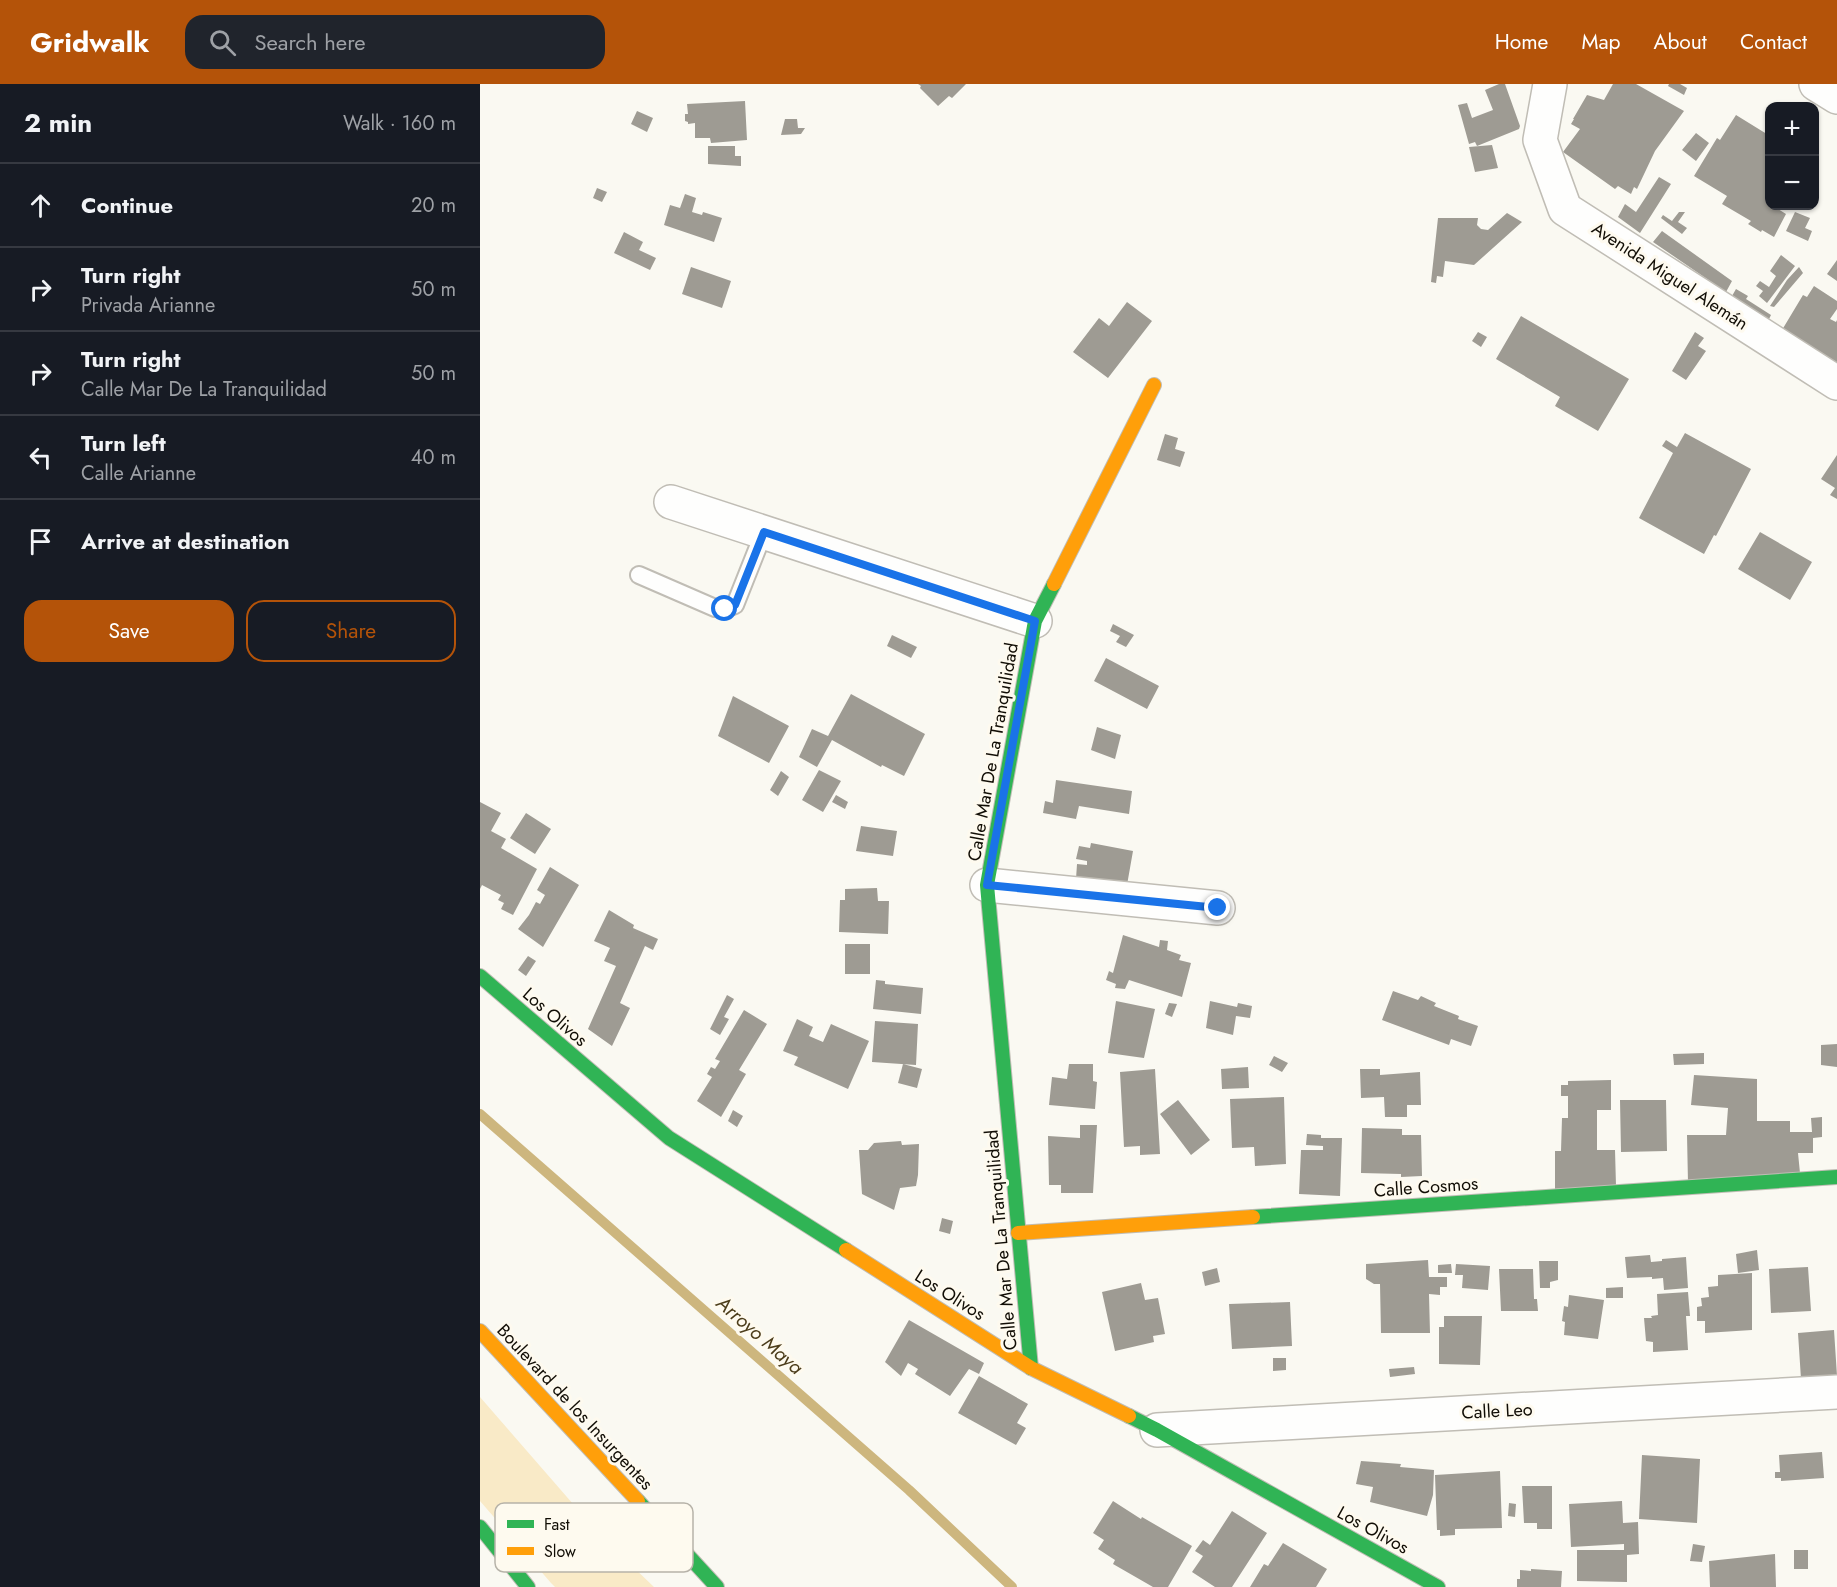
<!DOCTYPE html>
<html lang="en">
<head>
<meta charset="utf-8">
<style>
  body { margin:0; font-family:Jost,sans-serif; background:#20242c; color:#f1f3f6 }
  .controls { position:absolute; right:18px; top:18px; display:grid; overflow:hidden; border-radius:12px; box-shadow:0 2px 4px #0004 }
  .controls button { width:54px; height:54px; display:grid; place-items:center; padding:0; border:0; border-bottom:2px solid #363941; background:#171b24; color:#f1f3f6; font:30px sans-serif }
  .stop { position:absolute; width:18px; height:18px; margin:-14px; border:4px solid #1a73e8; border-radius:50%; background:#fff }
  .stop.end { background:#1a73e8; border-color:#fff; box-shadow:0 2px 6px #0008 }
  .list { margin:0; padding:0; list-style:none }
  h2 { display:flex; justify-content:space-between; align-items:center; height:78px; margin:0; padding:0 24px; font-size:26px }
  h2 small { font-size:20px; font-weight:400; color:#9ea1a6 }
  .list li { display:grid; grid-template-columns:39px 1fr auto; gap:18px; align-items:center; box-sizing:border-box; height:84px; padding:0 24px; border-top:2px solid #363941 }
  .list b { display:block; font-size:22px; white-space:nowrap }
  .list p { margin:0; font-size:20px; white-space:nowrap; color:#9ea1a6 }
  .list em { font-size:20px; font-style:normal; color:#9ea1a6 }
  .actions { display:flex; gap:12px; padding:18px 24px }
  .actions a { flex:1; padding:14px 0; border:2px solid #b45309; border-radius:18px; text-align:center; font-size:21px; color:#b45309 }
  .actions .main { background:#b45309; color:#fff }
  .icon { flex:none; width:33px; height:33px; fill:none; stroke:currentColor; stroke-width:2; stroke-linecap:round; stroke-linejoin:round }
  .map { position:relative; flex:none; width:1357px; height:1503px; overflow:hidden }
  header { display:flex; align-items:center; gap:36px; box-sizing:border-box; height:84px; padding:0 30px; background:#b45309; color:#fff }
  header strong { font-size:28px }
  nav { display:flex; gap:33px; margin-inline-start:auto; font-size:21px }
  .search { width:420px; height:54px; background:#20242c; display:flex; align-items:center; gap:15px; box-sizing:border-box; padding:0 21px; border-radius:18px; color:#9ea1a6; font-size:22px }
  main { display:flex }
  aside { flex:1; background:#171b24 }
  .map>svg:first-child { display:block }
  .green { fill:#f9eac7 }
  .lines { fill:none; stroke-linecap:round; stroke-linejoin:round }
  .stream { stroke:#cdb67e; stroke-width:10 }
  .building { fill:#9e9b93 }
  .lane-casing { stroke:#c0bdb5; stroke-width:20 }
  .street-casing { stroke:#c0bdb5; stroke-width:36 }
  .fast-casing { stroke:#c0bdb5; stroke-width:16 }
  .slow-casing { stroke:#c0bdb5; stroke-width:16 }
  .lane { stroke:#fefefd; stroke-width:16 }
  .street { stroke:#fefefd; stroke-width:33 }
  .fast { stroke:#30b455; stroke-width:14 }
  .slow { stroke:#ff9f0a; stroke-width:14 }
  .route { stroke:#1a73e8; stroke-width:8 }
  .labels { text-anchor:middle; stroke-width:6; stroke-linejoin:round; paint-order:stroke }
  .street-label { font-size:18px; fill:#110d05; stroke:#fefaef }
  .water-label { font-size:20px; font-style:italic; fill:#4c3d1b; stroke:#fefaef }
  .key { fill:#fefaef; stroke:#b7b3a9; stroke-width:1.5 }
  .key-label { font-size:16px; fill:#110d05 }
</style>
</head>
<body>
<header>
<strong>Gridwalk</strong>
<div class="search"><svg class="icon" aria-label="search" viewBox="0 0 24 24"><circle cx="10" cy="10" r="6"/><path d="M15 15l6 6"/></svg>Search here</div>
<nav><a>Home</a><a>Map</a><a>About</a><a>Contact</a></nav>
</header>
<main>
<aside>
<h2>2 min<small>Walk · 160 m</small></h2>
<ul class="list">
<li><svg class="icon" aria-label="ahead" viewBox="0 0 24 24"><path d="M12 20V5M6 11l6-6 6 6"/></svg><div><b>Continue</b></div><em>20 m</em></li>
<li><svg class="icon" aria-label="right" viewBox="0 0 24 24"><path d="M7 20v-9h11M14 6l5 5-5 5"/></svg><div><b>Turn right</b><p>Privada Arianne</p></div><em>50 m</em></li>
<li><svg class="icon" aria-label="right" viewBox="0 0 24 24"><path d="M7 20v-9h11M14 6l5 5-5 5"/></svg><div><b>Turn right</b><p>Calle Mar De La Tranquilidad</p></div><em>50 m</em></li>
<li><svg class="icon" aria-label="left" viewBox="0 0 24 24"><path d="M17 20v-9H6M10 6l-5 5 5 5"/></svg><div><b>Turn left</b><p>Calle Arianne</p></div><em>40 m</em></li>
<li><svg class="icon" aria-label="arrive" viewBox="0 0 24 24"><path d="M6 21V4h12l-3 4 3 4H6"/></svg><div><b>Arrive at destination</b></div></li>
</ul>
<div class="actions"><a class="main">Save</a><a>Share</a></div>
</aside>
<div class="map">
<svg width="1357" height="1503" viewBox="0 0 1357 1503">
  <rect width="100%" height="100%" fill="#faf9f2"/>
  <!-- green -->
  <path class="green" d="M 0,1313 L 120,1451 L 174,1503 L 75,1503 L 71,1499 L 0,1417 Z"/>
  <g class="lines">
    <!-- stream -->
    <path class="stream" d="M 0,1030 L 429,1406 L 532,1503"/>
  </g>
  <!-- building -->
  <path class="building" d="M 438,0 L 486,0 L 472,14 L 469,12 L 458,22 L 440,4 L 441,2 Z
    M 1019,0 L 1025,0 L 1040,42 L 1039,45 L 997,62 L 995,58 L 989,60 L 978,21 L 987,19 L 992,34 L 1013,26 L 1005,6 Z
    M 1133,0 L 1156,0 L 1204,27 L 1175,67 L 1157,105 L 1154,103 L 1151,110 L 1138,102 L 1135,105 L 1083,68 L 1100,45 L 1091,40 L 1094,35 L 1093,35 L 1107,11 L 1124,16 Z
    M 1189,0 L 1200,0 L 1207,4 L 1204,11 L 1188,2 Z
    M 265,17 L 267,56 L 231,59 L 230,54 L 215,54 L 215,39 L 208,40 L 208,38 L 205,37 L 205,30 L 208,30 L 207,20 Z
    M 157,27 L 173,34 L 167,48 L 151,40 Z
    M 1256,31 L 1290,52 L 1290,122 L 1296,122 L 1295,123 L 1306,130 L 1294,153 L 1282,146 L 1281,148 L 1268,140 L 1271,137 L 1242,120 L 1247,112 L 1214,92 L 1237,54 L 1240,56 Z
    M 305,35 L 317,35 L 318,44 L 325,44 L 321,50 L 301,51 Z
    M 1216,49 L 1229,59 L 1216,77 L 1202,66 Z
    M 1012,61 L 1018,84 L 995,88 L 989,63 Z
    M 228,62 L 255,62 L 255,72 L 261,72 L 261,82 L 228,80 Z
    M 1179,93 L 1191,100 L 1160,149 L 1138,133 L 1145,120 L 1156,128 Z
    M 117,104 L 127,108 L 122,118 L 113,114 Z
    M 205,110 L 216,114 L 212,128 L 222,131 L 223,128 L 242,134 L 234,158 L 184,141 L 190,121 L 200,124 Z
    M 1199,128 L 1205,128 L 1198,138 L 1207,144 L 1202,150 L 1181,134 L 1183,131 L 1192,137 Z
    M 1315,128 L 1330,134 L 1325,144 L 1332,147 L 1328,157 L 1306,147 Z
    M 1027,129 L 1042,138 L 994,181 L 965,177 L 963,193 L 957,192 L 956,199 L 951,198 L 958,134 L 998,134 L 997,141 L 1001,145 L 1008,146 Z
    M 1182,147 L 1252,197 L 1246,208 L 1173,158 Z
    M 144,148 L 163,158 L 159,166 L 176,174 L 170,186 L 134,169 Z
    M 1301,171 L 1315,182 L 1287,219 L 1279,212 L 1283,207 L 1276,202 L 1280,197 L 1289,203 L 1296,192 L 1290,187 Z
    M 1357,176 L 1357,197 L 1347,190 Z
    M 211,183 L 251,197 L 242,224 L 202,210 Z
    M 1319,183 L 1323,189 L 1294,223 L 1290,222 L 1307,196 Z
    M 1334,202 L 1357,217 L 1357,225 L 1350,235 L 1356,238 L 1357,236 L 1357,281 L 1302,246 L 1323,211 L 1327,213 Z
    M 1256,205 L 1268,212 L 1266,215 L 1291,231 L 1288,237 L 1252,212 Z
    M 647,218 L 672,237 L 628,294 L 593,268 L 619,234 L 629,242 Z
    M 1041,232 L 1149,295 L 1118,347 L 1075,322 L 1080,313 L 1016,275 Z
    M 998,248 L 1007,253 L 1001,263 L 992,257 Z
    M 1215,248 L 1224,254 L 1218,262 L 1226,267 L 1206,296 L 1192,287 Z
    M 1205,349 L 1271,385 L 1236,452 L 1234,451 L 1224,470 L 1159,434 L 1193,369 L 1182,362 L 1186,356 L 1197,363 Z
    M 685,350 L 698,354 L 695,365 L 705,368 L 700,383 L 677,376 Z
    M 1357,371 L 1357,415 L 1350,411 L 1355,404 L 1341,395 Z
    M 1280,448 L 1332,478 L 1310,516 L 1258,485 Z
    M 633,540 L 654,551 L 646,563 L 636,558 L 640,552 L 630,547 Z
    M 412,551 L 437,563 L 431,574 L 407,562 Z
    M 626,574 L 679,602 L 667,625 L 614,597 Z
    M 371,610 L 445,650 L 424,692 L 402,681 L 401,683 L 352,656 L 337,683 L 319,673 L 332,645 L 348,652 Z
    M 253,612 L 309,642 L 289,679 L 238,652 Z
    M 617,643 L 641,651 L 635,675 L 611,666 Z
    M 339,686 L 361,697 L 343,728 L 322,716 Z
    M 301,687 L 309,693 L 298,712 L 290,706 Z
    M 576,696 L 652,707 L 649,730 L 599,722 L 596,735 L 563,729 L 565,717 L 573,719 Z
    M 356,711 L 368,718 L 365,725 L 352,718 Z
    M 0,718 L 21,729 L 11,747 L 26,755 L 21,764 L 57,785 L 33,831 L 21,825 L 24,819 L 18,816 L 21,811 L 2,801 L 0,805 Z
    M 46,729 L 71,745 L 55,770 L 30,754 Z
    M 381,742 L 417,747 L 413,772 L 376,767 Z
    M 611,759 L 653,767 L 647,801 L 596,795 L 597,780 L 607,781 L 607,777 L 596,775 L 599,762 L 610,764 Z
    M 70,783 L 99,801 L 63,863 L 38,845 L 49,831 L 56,818 L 60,820 L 65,811 L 57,806 Z
    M 397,804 L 398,817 L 409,817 L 408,850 L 359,848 L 360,816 L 365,816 L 365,805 Z
    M 129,826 L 154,841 L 153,844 L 178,855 L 173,866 L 165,862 L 140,919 L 150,924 L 132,962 L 108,945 L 136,882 L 124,877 L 130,864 L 114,857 Z
    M 643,851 L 679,863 L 680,856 L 688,857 L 687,866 L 701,871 L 699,876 L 711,879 L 702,913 L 649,896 L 645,905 L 635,904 L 636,900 L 626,896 L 629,887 L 633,889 Z
    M 365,860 L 390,860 L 390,890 L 365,890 Z
    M 48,872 L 56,877 L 46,892 L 38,886 Z
    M 396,896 L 405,897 L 405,900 L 443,904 L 441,930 L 393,925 Z
    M 913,907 L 938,916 L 941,912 L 956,919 L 954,922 L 979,932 L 978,935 L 998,942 L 991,962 L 971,955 L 969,961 L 902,936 Z
    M 247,911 L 254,915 L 244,933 L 249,935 L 240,951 L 230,945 Z
    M 636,917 L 675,925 L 664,974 L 628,969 Z
    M 730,917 L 757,923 L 758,919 L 772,922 L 770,934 L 756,932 L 753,951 L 726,944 Z
    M 689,919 L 697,920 L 692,933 L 685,930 Z
    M 264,926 L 287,940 L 259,986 L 266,990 L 241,1033 L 217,1017 L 232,993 L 227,990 L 231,983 L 235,985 L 240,977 L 235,975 Z
    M 317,935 L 333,943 L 329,952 L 343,958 L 351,940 L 389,957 L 368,1005 L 314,981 L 318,973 L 303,967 Z
    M 395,937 L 438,940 L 436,981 L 392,978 Z
    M 1357,960 L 1357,983 L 1341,981 L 1341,961 Z
    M 1224,969 L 1224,980 L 1194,981 L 1193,970 Z
    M 794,972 L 808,979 L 802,988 L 789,981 Z
    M 423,980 L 442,985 L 437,1004 L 418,999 Z
    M 589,980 L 613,980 L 613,997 L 617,998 L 615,1025 L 569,1021 L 572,993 L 587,995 Z
    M 768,983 L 769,1004 L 742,1005 L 741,985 Z
    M 675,985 L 680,1070 L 660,1071 L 660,1062 L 644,1063 L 640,988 Z
    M 880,985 L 900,985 L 900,991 L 940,988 L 941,1021 L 927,1021 L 927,1033 L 905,1033 L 904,1013 L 881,1014 Z
    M 1214,991 L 1277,995 L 1277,1037 L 1310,1037 L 1310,1048 L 1332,1048 L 1331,1034 L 1342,1033 L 1342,1053 L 1333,1054 L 1333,1069 L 1318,1069 L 1320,1089 L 1208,1099 L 1207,1051 L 1246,1051 L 1248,1024 L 1211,1021 Z
    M 1131,996 L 1131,1026 L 1117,1026 L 1117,1066 L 1135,1066 L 1136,1102 L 1075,1105 L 1075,1067 L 1081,1067 L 1082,1034 L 1088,1034 L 1088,1012 L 1081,1012 L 1081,1001 L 1088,1001 L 1088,997 Z
    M 804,1013 L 806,1080 L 775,1082 L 774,1063 L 752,1064 L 750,1015 Z
    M 698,1016 L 730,1056 L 711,1071 L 680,1030 Z
    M 1140,1016 L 1186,1016 L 1187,1067 L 1141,1068 Z
    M 253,1026 L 263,1032 L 257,1043 L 248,1037 Z
    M 600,1041 L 617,1041 L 613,1109 L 581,1109 L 581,1101 L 569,1101 L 568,1052 L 600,1054 Z
    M 882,1044 L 922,1045 L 922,1051 L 941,1051 L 942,1092 L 921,1093 L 921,1090 L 881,1089 Z
    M 827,1050 L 841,1051 L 841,1054 L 862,1054 L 860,1112 L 819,1110 L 821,1066 L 843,1066 L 843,1062 L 826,1061 Z
    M 421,1057 L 422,1061 L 439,1060 L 438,1091 L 436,1102 L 420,1104 L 414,1126 L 382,1110 L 379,1066 L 388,1066 L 394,1059 Z
    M 462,1134 L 473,1137 L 470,1150 L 459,1147 Z
    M 1277,1166 L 1279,1186 L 1258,1189 L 1256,1170 Z
    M 1170,1171 L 1171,1178 L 1182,1177 L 1182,1175 L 1206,1173 L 1208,1204 L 1184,1206 L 1183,1194 L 1172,1195 L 1172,1193 L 1147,1194 L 1145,1173 Z
    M 948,1176 L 949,1193 L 967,1193 L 967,1203 L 960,1203 L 960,1211 L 949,1210 L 950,1249 L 901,1249 L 900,1200 L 894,1200 L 886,1195 L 886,1180 Z
    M 1059,1177 L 1078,1177 L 1078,1196 L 1070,1198 L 1070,1204 L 1060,1204 Z
    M 971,1180 L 972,1189 L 958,1189 L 958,1181 Z
    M 976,1180 L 1010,1182 L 1008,1206 L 982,1204 L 983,1191 L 975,1191 Z
    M 1328,1183 L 1331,1227 L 1291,1229 L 1289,1185 Z
    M 737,1184 L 740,1198 L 725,1202 L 722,1188 Z
    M 1019,1185 L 1053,1185 L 1054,1215 L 1057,1215 L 1058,1227 L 1021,1227 Z
    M 1272,1189 L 1272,1246 L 1225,1249 L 1225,1237 L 1217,1237 L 1217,1223 L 1222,1222 L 1221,1214 L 1229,1213 L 1228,1203 L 1238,1202 L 1238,1191 Z
    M 661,1199 L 665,1216 L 678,1214 L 685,1250 L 673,1252 L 674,1258 L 635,1267 L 622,1208 Z
    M 1143,1203 L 1143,1214 L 1126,1214 L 1126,1204 Z
    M 1208,1208 L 1210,1232 L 1206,1232 L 1208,1266 L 1173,1268 L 1173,1258 L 1166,1257 L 1164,1234 L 1172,1234 L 1171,1232 L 1178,1231 L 1177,1210 Z
    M 1089,1211 L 1124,1216 L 1118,1255 L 1084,1251 L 1085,1238 L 1082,1237 L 1084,1222 L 1088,1223 Z
    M 810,1218 L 812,1262 L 752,1265 L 749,1220 Z
    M 964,1232 L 1002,1232 L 1000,1281 L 959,1280 L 959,1243 L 964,1243 Z
    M 429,1236 L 504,1279 L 499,1290 L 489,1285 L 470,1312 L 435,1290 L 438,1285 L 428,1279 L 421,1292 L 405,1278 Z
    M 1354,1246 L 1357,1292 L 1321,1295 L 1318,1249 Z
    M 793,1274 L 806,1274 L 806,1286 L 793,1287 Z
    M 934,1283 L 935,1290 L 910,1293 L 909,1285 Z
    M 499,1292 L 548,1320 L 537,1339 L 546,1344 L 536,1361 L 478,1329 Z
    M 1342,1368 L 1344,1394 L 1301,1397 L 1301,1394 L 1295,1394 L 1295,1388 L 1300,1388 L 1299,1371 Z
    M 1162,1371 L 1220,1375 L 1217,1439 L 1159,1435 Z
    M 881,1377 L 921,1380 L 920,1383 L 954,1386 L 953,1411 L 947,1432 L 890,1418 L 893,1403 L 876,1400 Z
    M 1020,1387 L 1022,1444 L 975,1445 L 975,1451 L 960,1452 L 960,1446 L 957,1446 L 955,1391 Z
    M 1042,1402 L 1072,1402 L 1072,1445 L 1057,1445 L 1057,1439 L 1044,1439 Z
    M 633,1417 L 661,1435 L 662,1433 L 712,1462 L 688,1503 L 673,1503 L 633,1480 L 635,1476 L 618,1465 L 624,1456 L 613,1449 Z
    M 1142,1417 L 1143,1439 L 1158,1438 L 1159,1470 L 1147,1471 L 1147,1498 L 1097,1497 L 1097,1466 L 1144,1466 L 1144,1460 L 1091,1463 L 1089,1420 Z
    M 1029,1419 L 1036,1420 L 1035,1433 L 1028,1432 Z
    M 752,1427 L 787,1449 L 752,1503 L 735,1503 L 712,1488 L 723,1472 L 715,1467 L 723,1456 L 730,1461 Z
    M 803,1459 L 847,1485 L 836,1503 L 770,1503 L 784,1480 L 788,1482 Z
    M 1213,1460 L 1225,1462 L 1222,1478 L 1210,1477 Z
    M 1314,1466 L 1328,1466 L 1328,1485 L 1314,1485 Z
    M 1295,1470 L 1296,1503 L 1230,1503 L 1229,1477 Z
    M 1051,1485 L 1082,1487 L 1081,1503 L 1037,1503 L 1037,1495 L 1040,1495 L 1040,1486 L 1051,1487 Z"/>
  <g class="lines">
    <!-- lane casing -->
    <g class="lane-casing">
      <path id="lane" d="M 159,491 L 235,524 L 245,525 L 255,521 L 284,448"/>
    </g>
    <!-- street casing -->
    <g class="street-casing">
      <path id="street" d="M 1070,0 L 1060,56 L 1085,125 L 1357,299
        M 1336,0 L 1357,13
        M 191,418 L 555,537
        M 507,801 L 738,824
        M 677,1346 L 1357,1308"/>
    </g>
    <!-- fast casing -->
    <g class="fast-casing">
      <path id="fast" d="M 0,892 L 189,1054 L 366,1166
        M 773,1133 L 1357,1093
        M 551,1284 L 507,801 L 555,537 L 574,500
        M 649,1332 L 677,1346 L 958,1503
        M 158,1417 L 237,1503
        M 0,1443 L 48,1503"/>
    </g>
    <!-- slow casing -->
    <g class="slow-casing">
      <path id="slow" d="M 574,500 L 674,301
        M 538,1149 L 773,1133
        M 366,1166 L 551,1284 L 649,1332
        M 0,1247 L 158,1417"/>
    </g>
    <!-- lane -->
    <use href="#lane" class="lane"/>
    <!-- street -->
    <use href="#street" class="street"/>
    <!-- fast -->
    <use href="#fast" class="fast"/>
    <!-- slow -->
    <use href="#slow" class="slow"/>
  </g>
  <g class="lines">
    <!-- route -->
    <path class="route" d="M 245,525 L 255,521 L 284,448 L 555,537 L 507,801 L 738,824"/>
  </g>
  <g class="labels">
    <!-- street labels -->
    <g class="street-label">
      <text transform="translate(1190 192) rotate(33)" y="6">Avenida Miguel Alemán</text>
      <text transform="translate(513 668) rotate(-80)" y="6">Calle Mar De La Tranquilidad</text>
      <text transform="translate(75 933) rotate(41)" y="6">Los Olivos</text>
      <text transform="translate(946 1103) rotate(-4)" y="6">Calle Cosmos</text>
      <text transform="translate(521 1156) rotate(-95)" y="6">Calle Mar De La Tranquilidad</text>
      <text transform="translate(470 1211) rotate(32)" y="6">Los Olivos</text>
      <text transform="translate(95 1323) rotate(47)" y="6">Boulevard de los Insurgentes</text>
      <text transform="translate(1017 1327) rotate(-3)" y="6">Calle Leo</text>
      <text transform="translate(893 1446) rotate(29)" y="6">Los Olivos</text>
    </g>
    <!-- water labels -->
    <g class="water-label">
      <text transform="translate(280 1251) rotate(41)" y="7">Arroyo Maya</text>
    </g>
  </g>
  <!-- legend -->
  <rect x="15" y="1419" width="198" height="69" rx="9" class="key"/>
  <rect x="27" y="1436" width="27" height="8" fill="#30b455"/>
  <rect x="27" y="1463" width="27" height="8" fill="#ff9f0a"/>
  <g class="key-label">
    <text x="64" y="1446">Fast</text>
    <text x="64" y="1473">Slow</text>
  </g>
</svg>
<div class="controls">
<button>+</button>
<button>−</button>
</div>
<div class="stop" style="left:245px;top:525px"></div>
<div class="stop end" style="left:738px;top:824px"></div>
</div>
</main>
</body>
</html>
